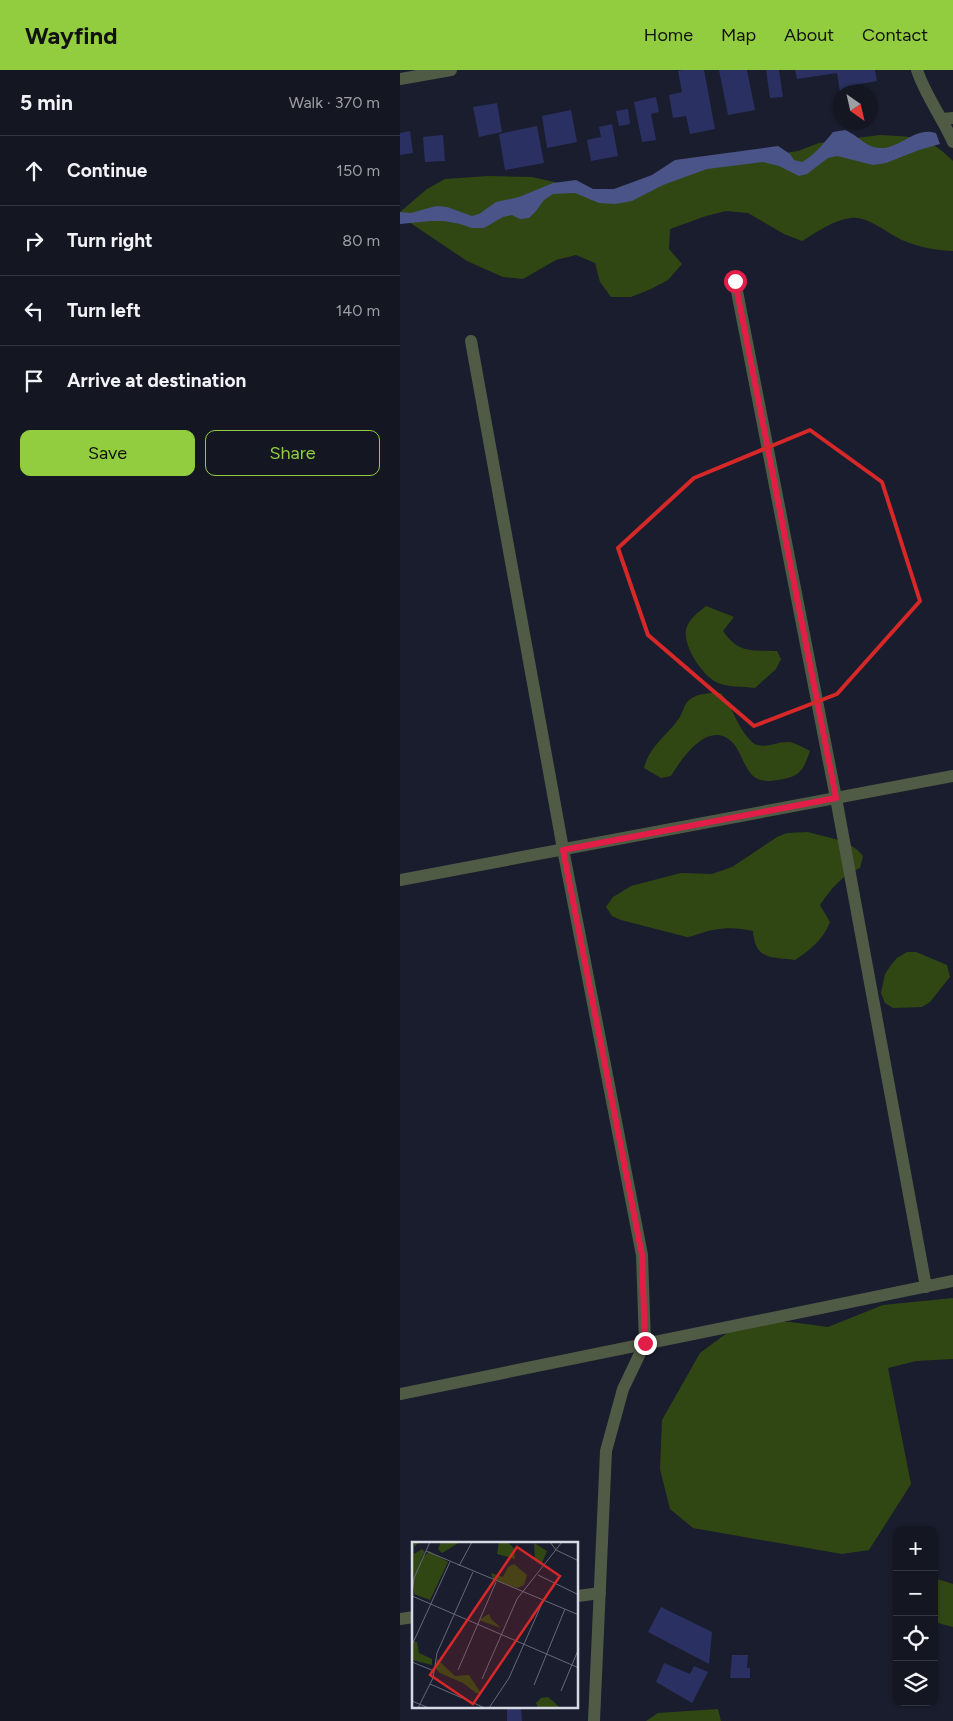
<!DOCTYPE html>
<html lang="en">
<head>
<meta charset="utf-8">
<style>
  body { margin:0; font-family:Figtree,sans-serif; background:#21232f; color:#f1f3f6 }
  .controls { position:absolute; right:15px; bottom:15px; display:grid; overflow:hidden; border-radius:10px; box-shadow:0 1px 4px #0004 }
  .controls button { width:45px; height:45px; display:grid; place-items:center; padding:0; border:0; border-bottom:1px solid #333540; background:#141622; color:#f1f3f6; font:25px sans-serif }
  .compass { position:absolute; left:433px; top:15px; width:45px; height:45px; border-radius:50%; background:#141622; box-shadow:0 1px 4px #0004; rotate:146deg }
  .stop { position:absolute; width:15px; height:15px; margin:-11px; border:4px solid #e11d48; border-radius:50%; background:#fff }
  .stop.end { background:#e11d48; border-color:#fff; box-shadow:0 1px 5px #0008 }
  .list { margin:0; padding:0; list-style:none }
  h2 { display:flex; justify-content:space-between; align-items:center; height:65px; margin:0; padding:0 20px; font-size:21px }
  h2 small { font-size:16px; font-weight:400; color:#9d9fa5 }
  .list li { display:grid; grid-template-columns:32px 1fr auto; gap:15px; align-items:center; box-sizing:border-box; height:70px; padding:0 20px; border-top:1px solid #333540 }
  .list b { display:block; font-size:19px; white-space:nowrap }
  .list em { font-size:16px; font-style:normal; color:#9d9fa5 }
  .actions { display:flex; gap:10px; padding:15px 20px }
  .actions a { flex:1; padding:11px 0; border:1px solid #92cd3f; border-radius:10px; text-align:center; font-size:18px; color:#92cd3f }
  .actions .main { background:#92cd3f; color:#111 }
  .icon { flex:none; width:28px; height:28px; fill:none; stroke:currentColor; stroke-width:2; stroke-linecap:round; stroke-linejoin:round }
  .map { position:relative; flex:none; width:553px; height:1651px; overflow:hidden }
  header { display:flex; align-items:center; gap:30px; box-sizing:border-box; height:70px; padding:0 25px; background:#92cd3f; color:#111 }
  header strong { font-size:24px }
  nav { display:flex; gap:28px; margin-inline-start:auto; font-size:18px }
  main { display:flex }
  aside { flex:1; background:#141622 }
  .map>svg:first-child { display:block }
  .green { fill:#314713 }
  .water { fill:#4a5488 }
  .building { fill:#2a3162 }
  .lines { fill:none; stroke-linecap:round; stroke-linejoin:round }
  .service { stroke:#505b45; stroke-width:12 }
  .minor { stroke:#505b45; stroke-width:12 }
  .route { stroke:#e11d48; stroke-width:6 }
  .marked { fill:none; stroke:#d62828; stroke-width:4; stroke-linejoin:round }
  .inset-road { fill:none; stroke:#666977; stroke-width:1 }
  .view { fill:#d62828; fill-opacity:0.15; stroke:#d62828; stroke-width:2.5 }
  .inset-edge { fill:none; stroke:#d7dae5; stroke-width:2.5 }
</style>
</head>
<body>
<header>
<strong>Wayfind</strong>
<nav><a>Home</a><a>Map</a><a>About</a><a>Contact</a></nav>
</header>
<main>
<aside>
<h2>5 min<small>Walk · 370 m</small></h2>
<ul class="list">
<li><svg class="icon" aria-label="ahead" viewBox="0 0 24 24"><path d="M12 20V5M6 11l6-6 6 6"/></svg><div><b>Continue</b></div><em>150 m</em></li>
<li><svg class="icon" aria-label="right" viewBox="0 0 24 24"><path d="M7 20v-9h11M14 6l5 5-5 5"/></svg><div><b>Turn right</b></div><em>80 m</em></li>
<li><svg class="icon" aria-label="left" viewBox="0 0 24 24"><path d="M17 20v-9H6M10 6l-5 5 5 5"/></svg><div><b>Turn left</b></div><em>140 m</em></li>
<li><svg class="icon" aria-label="arrive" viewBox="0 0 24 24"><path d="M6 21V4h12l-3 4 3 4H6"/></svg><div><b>Arrive at destination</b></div></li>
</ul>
<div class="actions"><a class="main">Save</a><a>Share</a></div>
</aside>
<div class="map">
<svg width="553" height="1651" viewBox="0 0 553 1651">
  <rect width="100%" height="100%" fill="#1a1d2d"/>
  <!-- green -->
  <path class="green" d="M 480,65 C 514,67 527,65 553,91 L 553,181 C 541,181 518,177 507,172 C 490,166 468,145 451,148 C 433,150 417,162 402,171 L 384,164 L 348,143 L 326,141 L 306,146 L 270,159 L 269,179 L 282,194 L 268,210 L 251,219 L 231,227 L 211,227 L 200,212 L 195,193 L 176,185 L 156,190 L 123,209 L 103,207 L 67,191 L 0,146 L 0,142 L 27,119 L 45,109 L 88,106 L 132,107 L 194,121 L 216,123 L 295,97 L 398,81 L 419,73 Z
    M 306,536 L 334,547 L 323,561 C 339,584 351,580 377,581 L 381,589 L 376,599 L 355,618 C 342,616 328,618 316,612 C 302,605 283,576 286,560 C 288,549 299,542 306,536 Z
    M 311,623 L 321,623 C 333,637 337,658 352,672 C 361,681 377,671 389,672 C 396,673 404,678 410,681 C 404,697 402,706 383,709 C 373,711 361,713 353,706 C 344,697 341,682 333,673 C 309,648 282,688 271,706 L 261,708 L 244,698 C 250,675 268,665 280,647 C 284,640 284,632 292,628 C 298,624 304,624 311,623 Z
    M 408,762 C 427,768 450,769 463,786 L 460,798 C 442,805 431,819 420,835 L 430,852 C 423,870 410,880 395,890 C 371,887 355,890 353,861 C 341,858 326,857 313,860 C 304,861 296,866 287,867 L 221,850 L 212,846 L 206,837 L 213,827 L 231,816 L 281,803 L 312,804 L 332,797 L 377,767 L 387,763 Z
    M 507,882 L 516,882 L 547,895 L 550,907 L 530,932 L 522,937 L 493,938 L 485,933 L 481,923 L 485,904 L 491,895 L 497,888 Z
    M 553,1228 L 553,1289 L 516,1291 L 488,1298 L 511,1414 L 469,1480 L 442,1484 L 293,1458 L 270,1439 L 260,1399 L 262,1350 L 300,1283 L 343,1251 L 390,1252 L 428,1257 L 483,1235 Z
    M 534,1508 L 553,1514 L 553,1557 L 534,1552 Z
    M 318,1639 L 321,1651 L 246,1651 L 258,1643 Z"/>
  <!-- water -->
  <path class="water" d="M 445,60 C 458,65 465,77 480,78 C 500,79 515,56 536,63 L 540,74 L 519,80 L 486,93 L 473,95 L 437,86 L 428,88 L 407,104 L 399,106 L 379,96 L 363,92 L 307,99 L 263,115 L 232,131 L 215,134 L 199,133 L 175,123 L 153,124 L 144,130 L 136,141 L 129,148 L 120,149 L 112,145 L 103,147 L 84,158 L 72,158 L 60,154 L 44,151 L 31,151 L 0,154 L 0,142 L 11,143 L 36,136 L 47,137 L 72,146 L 79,144 L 96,132 L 119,127 L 153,113 L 176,110 L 193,119 L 214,119 L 252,105 L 275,90 L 378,76 L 390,84 L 394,90 L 402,92 C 415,85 424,73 433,62 Z"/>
  <!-- building -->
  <path class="building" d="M 283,0 L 304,0 L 315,59 L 290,64 L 286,46 L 273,48 L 269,25 L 282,22 L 278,1 Z
    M 319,0 L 347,0 L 355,40 L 328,45 Z
    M 366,0 L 379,0 L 383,27 L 370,28 Z
    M 395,0 L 475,0 L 477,11 L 453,15 L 454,22 L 440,22 L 437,3 L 397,9 Z
    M 256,27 L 259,42 L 251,44 L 256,70 L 242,72 L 234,32 Z
    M 97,33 L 102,62 L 79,67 L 73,37 Z
    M 228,39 L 230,54 L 219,56 L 216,41 Z
    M 171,40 L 177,72 L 147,78 L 142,46 Z
    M 212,54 L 218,86 L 191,91 L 187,70 L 201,67 L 199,57 Z
    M 137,56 L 144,93 L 105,100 L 99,64 Z
    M 10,61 L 13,83 L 0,85 L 0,63 Z
    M 43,65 L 45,91 L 25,92 L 23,67 Z
    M 261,1537 L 312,1562 L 309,1594 L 248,1562 Z
    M 332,1585 L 348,1585 L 347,1598 L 350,1598 L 350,1608 L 330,1608 Z
    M 264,1593 L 290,1604 L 294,1596 L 308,1602 L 292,1633 L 256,1612 Z
    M 107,1637 L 121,1637 L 122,1651 L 107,1651 Z"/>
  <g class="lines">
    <!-- service -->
    <path class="service" d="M 517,0 C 525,25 542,47 553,72
      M 335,211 L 436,728 L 526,1217
      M 0,1324 L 553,1211
      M 178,1526 L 200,1523
      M 0,1549 L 14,1547"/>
    <!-- minor -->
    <path class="minor" d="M 0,9 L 51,0
      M 543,49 L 553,48
      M 71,271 L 163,779 L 242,1185 L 245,1273 L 223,1319 L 206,1381 L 194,1651
      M 0,810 L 553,706"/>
  </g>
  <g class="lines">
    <!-- route -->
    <path class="route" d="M 245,1273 L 242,1185 L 163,780 L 436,728 L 335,211"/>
  </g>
  <!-- marked area -->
  <path class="marked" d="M 410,360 L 482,412 L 520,531 L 437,624 L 354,656 L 248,565 L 218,478 L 294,408 Z"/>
  <!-- overview -->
  <g transform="translate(12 1472)">
    <rect width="166" height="166" fill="#1a1d2d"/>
    <path d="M 0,0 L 7,0 L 2,5 L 2,12 L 10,7 L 13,10 L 8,19 L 17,9 L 36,20 L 18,58 L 2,52 ZM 29,0 L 48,0 L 30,11 L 26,7 ZM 87,0 L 95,0 L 102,6 L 103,17 L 85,12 ZM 122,1 L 135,9 L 130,21 L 123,18 ZM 102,22 L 115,33 L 112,43 L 105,46 L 81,37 L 79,31 L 91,35 L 96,25 ZM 77,72 L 79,77 L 89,86 L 67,78 ZM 0,99 L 5,100 L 7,111 L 20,117 L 20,123 L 0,118 ZM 25,117 L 43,134 L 57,133 L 69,151 L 64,151 L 51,141 L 28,131 L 24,127 ZM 136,155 L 142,160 L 148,166 L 126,166 L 124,161 L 129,156 Z" fill="#314713"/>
    <path class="inset-road" d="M 138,0 L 144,8 L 167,19M 14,9 L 167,73M 47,24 L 60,0M 126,33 L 167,53M 0,52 L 2,36 L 18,0M 0,54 L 167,126M 0,103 L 38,20M 0,120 L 22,129M 46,128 L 84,40M 70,137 L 105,57 L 150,0M 18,142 L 73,166M 122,143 L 153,67M 149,149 L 167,106M 0,159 L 17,166M 6,166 L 21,136 L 25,111 L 61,30M 77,166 L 97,136 L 131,59"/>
    <path class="view" d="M 105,5 L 148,34 L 61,162 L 18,133 Z"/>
    <rect width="166" height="166" class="inset-edge"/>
  </g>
</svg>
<div class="controls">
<button>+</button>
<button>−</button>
<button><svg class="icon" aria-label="locate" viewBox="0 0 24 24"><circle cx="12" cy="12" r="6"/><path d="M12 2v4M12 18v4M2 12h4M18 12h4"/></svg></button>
<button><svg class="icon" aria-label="layers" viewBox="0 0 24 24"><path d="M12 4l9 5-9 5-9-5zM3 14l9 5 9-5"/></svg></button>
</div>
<svg class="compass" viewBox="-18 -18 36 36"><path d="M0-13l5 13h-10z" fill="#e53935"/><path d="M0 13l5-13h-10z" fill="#9d9fa5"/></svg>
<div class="stop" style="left:335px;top:211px"></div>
<div class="stop end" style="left:245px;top:1273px"></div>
</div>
</main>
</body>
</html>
